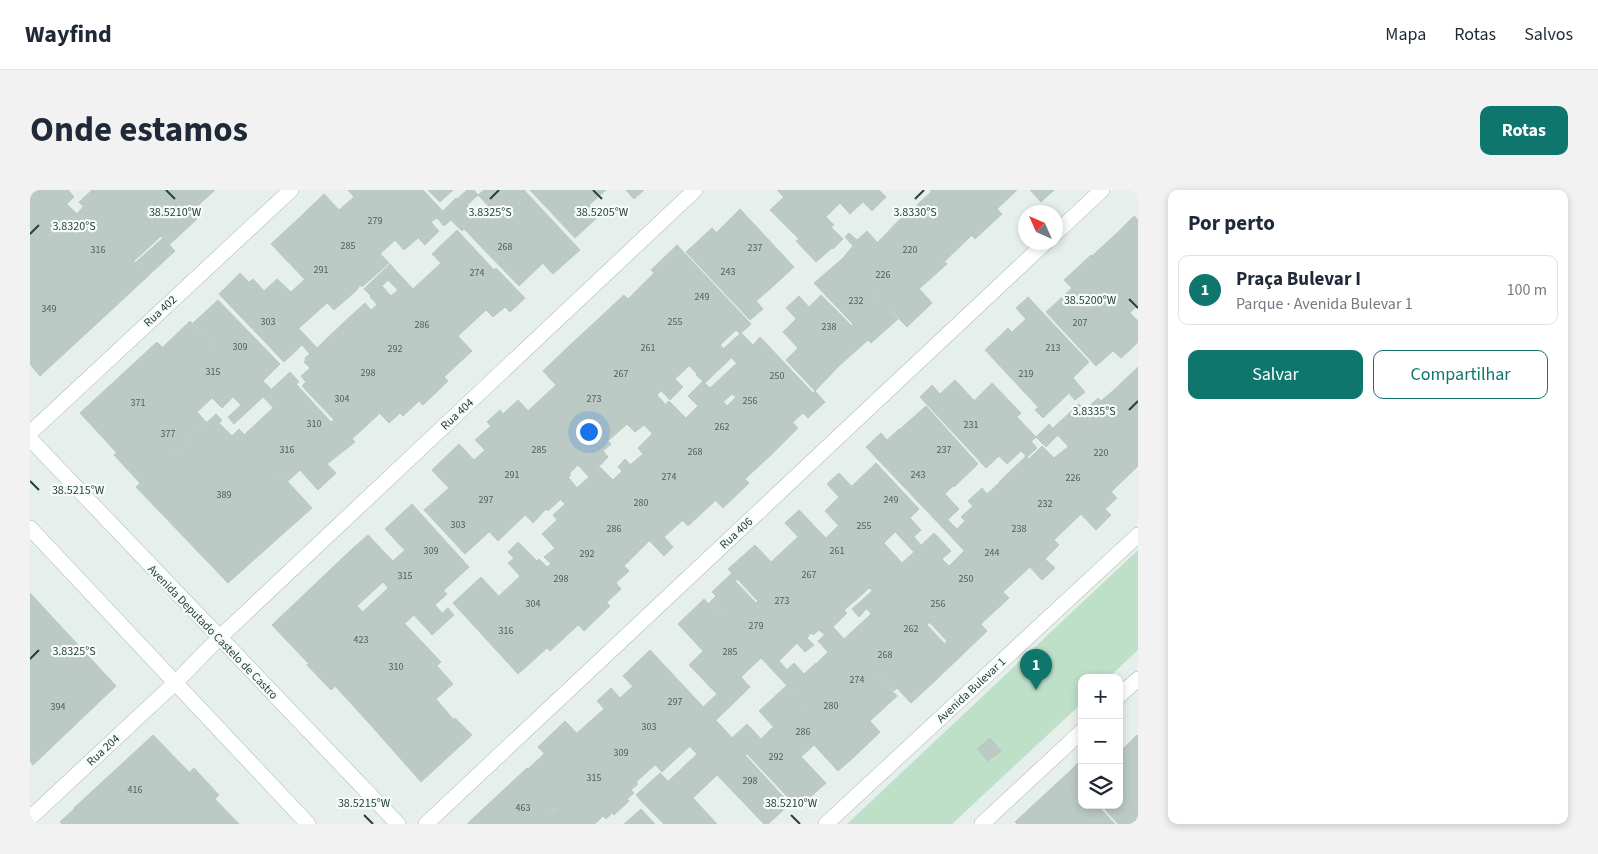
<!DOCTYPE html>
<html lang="pt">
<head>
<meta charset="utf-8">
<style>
  body { margin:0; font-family:"Source Sans 3",sans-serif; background:#f2f2f3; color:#1f2937 }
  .controls { position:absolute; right:15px; bottom:15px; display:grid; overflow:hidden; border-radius:10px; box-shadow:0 2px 8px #0003 }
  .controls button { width:45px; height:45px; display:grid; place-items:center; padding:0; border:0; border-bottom:1px solid #e0e1e3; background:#fff; color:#1f2937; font:25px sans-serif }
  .compass { position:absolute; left:988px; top:15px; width:45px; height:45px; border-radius:50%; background:#fff; box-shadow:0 2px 8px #0003; rotate:315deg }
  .you { position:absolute; left:558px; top:241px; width:18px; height:18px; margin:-12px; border:4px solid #fff; border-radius:50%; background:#1a73e8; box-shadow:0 0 0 8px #1a73e833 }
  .badge { display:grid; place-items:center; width:32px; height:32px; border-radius:50%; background:#0f766e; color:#fff; font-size:16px; font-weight:700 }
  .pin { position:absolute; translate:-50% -41px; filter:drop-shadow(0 1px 2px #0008) }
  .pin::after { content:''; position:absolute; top:26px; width:18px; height:15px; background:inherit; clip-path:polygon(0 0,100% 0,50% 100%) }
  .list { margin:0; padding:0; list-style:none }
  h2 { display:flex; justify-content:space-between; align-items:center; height:65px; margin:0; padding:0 20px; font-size:21px }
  h2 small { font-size:16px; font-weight:400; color:#747a83 }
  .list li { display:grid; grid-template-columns:32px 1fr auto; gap:15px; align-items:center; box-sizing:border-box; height:70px; margin:0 10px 10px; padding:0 10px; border:1px solid #e0e1e3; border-radius:10px }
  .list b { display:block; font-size:19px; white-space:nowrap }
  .list p { margin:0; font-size:16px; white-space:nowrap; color:#747a83 }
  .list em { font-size:16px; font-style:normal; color:#747a83 }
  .actions { display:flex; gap:10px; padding:15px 20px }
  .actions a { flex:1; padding:11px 0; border:1px solid #0f766e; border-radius:10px; text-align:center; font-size:18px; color:#0f766e }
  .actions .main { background:#0f766e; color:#fff }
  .icon { flex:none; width:28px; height:28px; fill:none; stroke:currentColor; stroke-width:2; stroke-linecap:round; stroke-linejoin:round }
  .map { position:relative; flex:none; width:1108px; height:634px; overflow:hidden; border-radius:10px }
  header { display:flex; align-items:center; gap:30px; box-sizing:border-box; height:70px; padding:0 25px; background:#fff; border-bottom:1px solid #e0e1e3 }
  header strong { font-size:24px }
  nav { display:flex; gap:28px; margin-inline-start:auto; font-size:18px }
  .intro { display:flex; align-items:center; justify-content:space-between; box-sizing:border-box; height:120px; padding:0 30px }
  h1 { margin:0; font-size:35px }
  .button { padding:12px 22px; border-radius:10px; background:#0f766e; color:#fff; font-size:18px; font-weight:700 }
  main { display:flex; gap:30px; padding:0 30px }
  aside { flex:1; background:#fff; border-radius:10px; box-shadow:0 2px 8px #0003 }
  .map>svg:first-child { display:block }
  .green { fill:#bfe0c8 }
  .building { fill:#bbcac4; stroke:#b8c9c2 }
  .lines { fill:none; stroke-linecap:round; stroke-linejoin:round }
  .minor-casing { stroke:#a8b8b2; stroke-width:16 }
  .tertiary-casing { stroke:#a8b8b2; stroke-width:16 }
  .secondary-casing { stroke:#a4bbb3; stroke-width:16 }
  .minor { stroke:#fff; stroke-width:15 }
  .tertiary { stroke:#fff; stroke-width:15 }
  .secondary { stroke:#fff; stroke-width:15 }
  .ticks { fill:none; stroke:#24423a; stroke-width:2 }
  .labels { text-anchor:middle; stroke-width:4.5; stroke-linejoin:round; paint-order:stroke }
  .number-label { font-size:10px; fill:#4a645c }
  .street-label { font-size:12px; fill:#24423a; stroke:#f7fbf9 }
  .ticks-label { font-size:12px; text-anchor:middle; fill:#24423a; stroke:#f7fbf9; stroke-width:4.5; stroke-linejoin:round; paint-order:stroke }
</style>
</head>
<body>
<header>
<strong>Wayfind</strong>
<nav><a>Mapa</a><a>Rotas</a><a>Salvos</a></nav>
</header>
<div class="intro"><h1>Onde estamos</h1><a class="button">Rotas</a></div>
<main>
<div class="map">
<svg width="1108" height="634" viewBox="0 0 1108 634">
  <rect width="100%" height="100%" fill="#e6efeb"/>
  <!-- green -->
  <path class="green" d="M 1108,360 L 1108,460 L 1078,488 L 1052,488 L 1052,513 L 922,634 L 817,634 Z"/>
  <!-- building -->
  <path class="building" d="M 0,0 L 38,0 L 44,7 L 17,32 L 0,14 Z
    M 62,0 L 88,0 L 131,46 L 104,71 L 49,12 Z
    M 88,0 L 140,0 L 167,29 L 139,55 Z
    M 140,0 L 185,0 L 161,22 Z
    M 318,0 L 343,0 L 388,48 L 374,60 L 365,50 L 350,64 L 309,20 L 324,7 Z
    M 343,0 L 393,0 L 421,30 L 414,36 L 407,28 L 401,32 L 409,41 L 395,55 Z
    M 398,0 L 423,0 L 410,12 Z
    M 437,0 L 444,0 L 448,5 L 421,30 L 413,21 L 426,8 L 427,9 Z
    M 454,0 L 494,0 L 550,60 L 523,84 L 448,5 Z
    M 500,0 L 545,0 L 569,26 L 545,48 Z
    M 545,0 L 576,0 L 559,15 Z
    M 596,0 L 614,0 L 604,9 Z
    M 747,0 L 798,0 L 810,13 L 796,27 L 804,35 L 801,37 L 813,49 L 803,59 Z
    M 798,0 L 849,0 L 856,7 L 842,21 L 833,12 L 820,24 Z
    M 900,0 L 949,0 L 972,24 L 945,49 Z
    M 949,0 L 987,0 L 967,19 Z
    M 1000,0 L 1024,0 L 1011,12 Z
    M 901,2 L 942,45 L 915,71 L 874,27 Z
    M 294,4 L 359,73 L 332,97 L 269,28 Z
    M 754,7 L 802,58 L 786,72 L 766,51 L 769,49 L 740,20 Z
    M 0,14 L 27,42 L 25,44 L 28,47 L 0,74 Z
    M 37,14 L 47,24 L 53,17 L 118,86 L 89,113 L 25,44 L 27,42 L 17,32 Z
    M 437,15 L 447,26 L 459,15 L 513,73 L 489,96 L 434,39 L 432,41 L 421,30 Z
    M 710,19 L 764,77 L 739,100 L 686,43 Z
    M 873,26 L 917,74 L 889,99 L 847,53 Z
    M 1104,26 L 1108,30 L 1108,61 L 1089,41 Z
    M 269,28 L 330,95 L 326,101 L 304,120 L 241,54 Z
    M 682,38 L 739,100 L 726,111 L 733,119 L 720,130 L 656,62 Z
    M 427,40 L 464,80 L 466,78 L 495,108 L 480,122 L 475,117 L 463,127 L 402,64 Z
    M 837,41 L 902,113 L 877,137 L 812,69 L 823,56 L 815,47 L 819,43 L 827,50 Z
    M 1089,41 L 1108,61 L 1108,113 L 1107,114 L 1062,66 Z
    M 28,47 L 89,113 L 10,186 L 0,174 L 0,74 Z
    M 133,48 L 145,61 L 118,86 L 106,72 Z
    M 647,55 L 721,134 L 711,143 L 710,144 L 706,140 L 690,155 L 621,80 Z
    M 1061,65 L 1108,115 L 1100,123 L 1108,131 L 1108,152 L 1101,159 L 1034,90 Z
    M 812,69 L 868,129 L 841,153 L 784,93 Z
    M 411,73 L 456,120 L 428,146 L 383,99 Z
    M 360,74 L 367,82 L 341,106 L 334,99 Z
    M 367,82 L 442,161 L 414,187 L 340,107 L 352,96 L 361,106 L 368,100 L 358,90 Z
    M 210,83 L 219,92 L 223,89 L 287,158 L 280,164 L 272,155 L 254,172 L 189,104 Z
    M 624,83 L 694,159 L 667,184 L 598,109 Z
    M 247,89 L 261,102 L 275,89 L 297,113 L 269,138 L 234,101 Z
    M 1042,98 L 1101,159 L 1091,168 L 1083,161 L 1066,176 L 1016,122 Z
    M 594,105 L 660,175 L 645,189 L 653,197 L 640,210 L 566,131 Z
    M 791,105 L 822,136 L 823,134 L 838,150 L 810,175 L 756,118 L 769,106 L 779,117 Z
    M 998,107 L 1059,172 L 1043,188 L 1055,202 L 1045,210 L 982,142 L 996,129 L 986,118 Z
    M 188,110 L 250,174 L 233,191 L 241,199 L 232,208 L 163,133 Z
    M 335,113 L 341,120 L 347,115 L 418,191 L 393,215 L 314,132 Z
    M 766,129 L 810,175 L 785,201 L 756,170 L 768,158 L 753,142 Z
    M 160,131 L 232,208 L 204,234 L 198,227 L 211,215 L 203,207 L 192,218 L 133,157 Z
    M 566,131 L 631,201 L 627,205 L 635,214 L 614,235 L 539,156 Z
    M 314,132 L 389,211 L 373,226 L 370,223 L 359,233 L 287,158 Z
    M 978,138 L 1039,203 L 1013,228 L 1005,220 L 1008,217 L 955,160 Z
    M 711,143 L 723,155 L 730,147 L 783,203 L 785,201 L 795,212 L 778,228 L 773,223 L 763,232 L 693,159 Z
    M 127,152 L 164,189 L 87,263 L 50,223 Z
    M 539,156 L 614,235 L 605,242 L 597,234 L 578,251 L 513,181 Z
    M 287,158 L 350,223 L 322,249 L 272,196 L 276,192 L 271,186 L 280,178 L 274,172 L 276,170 L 275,168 Z
    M 693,159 L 701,168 L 675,193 L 666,185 Z
    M 707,173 L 768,238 L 743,263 L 697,216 L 706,207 L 702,204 L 693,212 L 680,198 Z
    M 1108,177 L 1108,223 L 1085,199 Z
    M 260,182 L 269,192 L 266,194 L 301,232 L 304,230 L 325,252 L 297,274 L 233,207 Z
    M 164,189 L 182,208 L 167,222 L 176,232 L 110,293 L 84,265 Z
    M 925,190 L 991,261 L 977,274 L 969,266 L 956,278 L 890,207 L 902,195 L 910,204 Z
    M 673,191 L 743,263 L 715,289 L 656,228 L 668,216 L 658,206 Z
    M 962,193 L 991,223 L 987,227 L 1006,247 L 991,261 L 944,211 Z
    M 526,195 L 581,254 L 573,261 L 578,267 L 559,287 L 498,221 Z
    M 1085,199 L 1108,223 L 1108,277 L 1055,220 L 1068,208 L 1071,211 Z
    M 488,210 L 548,275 L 539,284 L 541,285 L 538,287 L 547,298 L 532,311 L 457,232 L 470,220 L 473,224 Z
    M 639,211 L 719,293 L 693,318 L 614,235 Z
    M 1049,214 L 1108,276 L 1081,302 L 1022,239 Z
    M 896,216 L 948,274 L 924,297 L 869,240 Z
    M 243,218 L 306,283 L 288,300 L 270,280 L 258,291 L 214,245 Z
    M 186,224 L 192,230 L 189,233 L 202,246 L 209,239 L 282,318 L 198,393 L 106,297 Z
    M 1019,234 L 1028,245 L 1016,257 L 1006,247 Z
    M 461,236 L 531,309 L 518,321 L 516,319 L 503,333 L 444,270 L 455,260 L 445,250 Z
    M 869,239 L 923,296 L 915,304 L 929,319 L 911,336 L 836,257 L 851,243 L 857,250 Z
    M 622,244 L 686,310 L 658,336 L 600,275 L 613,264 L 608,258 Z
    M 1001,251 L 1007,258 L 997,267 L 991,261 Z
    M 429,254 L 495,325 L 468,351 L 402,280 Z
    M 1012,256 L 1024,268 L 1039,256 L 1087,308 L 1075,319 L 1081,325 L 1066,340 L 999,269 Z
    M 996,266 L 1051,324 L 1024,350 L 969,292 Z
    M 595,269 L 653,330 L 634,347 L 643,357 L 634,366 L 559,287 L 570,277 L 583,290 L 592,281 L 588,277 Z
    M 846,273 L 889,319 L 880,328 L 891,340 L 884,347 L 891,355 L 884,362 L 822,296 Z
    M 809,283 L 865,342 L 854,353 L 872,373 L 857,387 L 795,321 L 809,307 L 797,294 Z
    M 559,287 L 620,350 L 594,376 L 532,311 Z
    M 970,292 L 1029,355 L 1015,369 L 1025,378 L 1012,390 L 938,311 L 952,298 L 957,304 Z
    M 419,298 L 460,341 L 435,364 L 394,320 Z
    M 382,314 L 439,377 L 413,401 L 355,339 Z
    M 535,314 L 599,381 L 586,393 L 591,399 L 576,413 L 512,344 L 527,330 L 523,325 Z
    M 943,316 L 1000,377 L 973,402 L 911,336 L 918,330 L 927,339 L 935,331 L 931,327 Z
    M 769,320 L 796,348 L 809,335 L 857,387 L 842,400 L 839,398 L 827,409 L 755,333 Z
    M 904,343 L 921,361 L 912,369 L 919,376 L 934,361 L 979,408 L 951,434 L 884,362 Z
    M 338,345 L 363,371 L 375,360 L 417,404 L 405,415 L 412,423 L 396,438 L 322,359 Z
    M 768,347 L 827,409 L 814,420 L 817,423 L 803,437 L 741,372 Z
    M 488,352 L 507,371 L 509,369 L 517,377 L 521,374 L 514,367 L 525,358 L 580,416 L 554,441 L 478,362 Z
    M 725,355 L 803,437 L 795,445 L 789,440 L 783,445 L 781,443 L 777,448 L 784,455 L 775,462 L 698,379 Z
    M 322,359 L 353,392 L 327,416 L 333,422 L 279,474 L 242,435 Z
    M 884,362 L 957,441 L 931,466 L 857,387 Z
    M 484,368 L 548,435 L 520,461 L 469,406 L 490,386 L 478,373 Z
    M 702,383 L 708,389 L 705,391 L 726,413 L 728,411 L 729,412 L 767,453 L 749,471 L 757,480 L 749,487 L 679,413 L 686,406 L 682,402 Z
    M 451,387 L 517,458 L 488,484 L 423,413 Z
    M 857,387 L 900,432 L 897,435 L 915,454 L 917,451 L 931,466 L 905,491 L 830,412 Z
    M 358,398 L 384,425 L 301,500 L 277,475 Z
    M 0,403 L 25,430 L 0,454 Z
    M 674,409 L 731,468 L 711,487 L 720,497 L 713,504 L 648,434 Z
    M 830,412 L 836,419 L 829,427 L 822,419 Z
    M 418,418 L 424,425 L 402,445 L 396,438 Z
    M 841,424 L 905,491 L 881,513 L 867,498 L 864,501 L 814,449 Z
    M 25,430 L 50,457 L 47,459 L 22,433 Z
    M 22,433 L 47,459 L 0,503 L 0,454 Z
    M 375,434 L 411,472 L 381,499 L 378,497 L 338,532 L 305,496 Z
    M 803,437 L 867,506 L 840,531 L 786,474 L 798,462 L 788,451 Z
    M 50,457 L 86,496 L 3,575 L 0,571 L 0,503 Z
    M 620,460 L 694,539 L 667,564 L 593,486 Z
    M 673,461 L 713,504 L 686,530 L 673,517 L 687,504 L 659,475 Z
    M 764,473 L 774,484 L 786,473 L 850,542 L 823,568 L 749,487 Z
    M 407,476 L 423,494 L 406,509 L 424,530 L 425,528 L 442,545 L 391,592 L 338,532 L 378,497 L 381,499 Z
    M 603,496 L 660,556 L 632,582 L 567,511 L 581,498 L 590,508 Z
    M 756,496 L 823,568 L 808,581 L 784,555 L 771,567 L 729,521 Z
    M 574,519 L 626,574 L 606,592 L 608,594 L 601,600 L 547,543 Z
    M 535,531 L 604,603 L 597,609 L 599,611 L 584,625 L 582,623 L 576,629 L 508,557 Z
    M 717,534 L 731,549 L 743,537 L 796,593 L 768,618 L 702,548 Z
    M 694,539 L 717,564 L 715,565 L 760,614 L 738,634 L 734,634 L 667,564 Z
    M 123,545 L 160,583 L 105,634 L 60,634 L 44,618 Z
    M 1107,545 L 1108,547 L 1108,601 L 1089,581 L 1089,563 Z
    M 960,548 L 971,561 L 958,571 L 947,559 Z
    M 514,564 L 548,600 L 527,619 L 526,617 L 508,634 L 437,634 L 497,578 L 498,579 Z
    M 667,564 L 687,585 L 663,608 L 687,634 L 634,634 L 614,614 Z
    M 1052,569 L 1052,595 L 1039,582 Z
    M 164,578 L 189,605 L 185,609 L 158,634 L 105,634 Z
    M 1089,581 L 1108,601 L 1108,634 L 1088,634 L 1071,615 L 1089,615 Z
    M 1039,582 L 1052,595 L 1052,615 L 1067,615 L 1085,634 L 1039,634 L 1013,606 Z
    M 630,583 L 638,591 L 614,614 L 606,605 Z
    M 548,600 L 573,626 L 565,634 L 508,634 Z
    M 1013,606 L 1039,634 L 987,634 L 985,632 Z
    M 185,609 L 209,634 L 158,634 Z
    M 45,618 L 60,634 L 32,634 L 30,632 Z
    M 611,619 L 625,634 L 594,634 Z"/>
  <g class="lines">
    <!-- minor casing -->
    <g class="minor-casing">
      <path id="minor" d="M 1026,43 L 1072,0
        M 0,243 L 261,0
        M 0,628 L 146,492 L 189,448 L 665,0
        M 396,634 L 1016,52"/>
    </g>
    <!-- tertiary casing -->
    <g class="tertiary-casing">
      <path id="tertiary" d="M 1089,506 L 1108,489
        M 796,634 L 1108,345
        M 952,634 L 1052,541"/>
    </g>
    <!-- secondary casing -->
    <g class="secondary-casing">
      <path id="secondary" d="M 0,249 L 368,634
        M 0,338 L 278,634"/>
    </g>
    <!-- minor -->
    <use href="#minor" class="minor"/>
    <!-- tertiary -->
    <use href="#tertiary" class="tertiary"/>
    <!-- secondary -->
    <use href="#secondary" class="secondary"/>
  </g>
  <!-- ticks -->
  <path class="ticks" d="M 136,0 L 145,9M 563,0 L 572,9M 460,9 L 469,0M 885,9 L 894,0M 0,44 L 9,35M 1099,109 L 1108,118M 1099,220 L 1108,211M 0,291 L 9,300M 0,469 L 9,460M 334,625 L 343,634M 761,625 L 770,634"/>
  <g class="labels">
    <!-- number labels -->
    <g class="number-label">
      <text x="345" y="34">279</text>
      <text x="318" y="59">285</text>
      <text x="475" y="60">268</text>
      <text x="725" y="61">237</text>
      <text x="68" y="63">316</text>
      <text x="880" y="63">220</text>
      <text x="291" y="83">291</text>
      <text x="698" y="85">243</text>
      <text x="447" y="86">274</text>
      <text x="853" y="88">226</text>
      <text x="672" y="110">249</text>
      <text x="826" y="114">232</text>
      <text x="19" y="122">349</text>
      <text x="238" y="135">303</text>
      <text x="645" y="135">255</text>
      <text x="1050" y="136">207</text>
      <text x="392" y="138">286</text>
      <text x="799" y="140">238</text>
      <text x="210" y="160">309</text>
      <text x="618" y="161">261</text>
      <text x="1023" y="161">213</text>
      <text x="365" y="162">292</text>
      <text x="183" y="185">315</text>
      <text x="338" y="186">298</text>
      <text x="591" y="187">267</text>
      <text x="996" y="187">219</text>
      <text x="747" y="189">250</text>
      <text x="312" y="212">304</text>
      <text x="564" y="212">273</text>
      <text x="720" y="214">256</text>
      <text x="108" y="216">371</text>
      <text x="284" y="237">310</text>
      <text x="941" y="238">231</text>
      <text x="692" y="240">262</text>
      <text x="138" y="247">377</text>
      <text x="257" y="263">316</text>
      <text x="509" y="263">285</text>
      <text x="914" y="263">237</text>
      <text x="665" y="265">268</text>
      <text x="1071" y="266">220</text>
      <text x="482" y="288">291</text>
      <text x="888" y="288">243</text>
      <text x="639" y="290">274</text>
      <text x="1043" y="291">226</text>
      <text x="194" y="308">389</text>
      <text x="456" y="313">297</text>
      <text x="861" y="313">249</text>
      <text x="611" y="316">280</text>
      <text x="1015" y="317">232</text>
      <text x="428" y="338">303</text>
      <text x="834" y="339">255</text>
      <text x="584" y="342">286</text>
      <text x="989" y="342">238</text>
      <text x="401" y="364">309</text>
      <text x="807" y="364">261</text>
      <text x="962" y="366">244</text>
      <text x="557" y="367">292</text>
      <text x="779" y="388">267</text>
      <text x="375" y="389">315</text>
      <text x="531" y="392">298</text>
      <text x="936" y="392">250</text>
      <text x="752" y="414">273</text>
      <text x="503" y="417">304</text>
      <text x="908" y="417">256</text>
      <text x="726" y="439">279</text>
      <text x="881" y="442">262</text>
      <text x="476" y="444">316</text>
      <text x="331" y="453">423</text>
      <text x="700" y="465">285</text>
      <text x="855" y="468">268</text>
      <text x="366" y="480">310</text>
      <text x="827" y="493">274</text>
      <text x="645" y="515">297</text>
      <text x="801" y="519">280</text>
      <text x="28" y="520">394</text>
      <text x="619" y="540">303</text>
      <text x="773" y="545">286</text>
      <text x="591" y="566">309</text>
      <text x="746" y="570">292</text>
      <text x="564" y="591">315</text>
      <text x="720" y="594">298</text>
      <text x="105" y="603">416</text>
      <text x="493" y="621">463</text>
    </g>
    <!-- street labels -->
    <g class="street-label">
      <text transform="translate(130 121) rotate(-43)" y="4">Rua 402</text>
      <text transform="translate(427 224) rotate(-43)" y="4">Rua 404</text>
      <text transform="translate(706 343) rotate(-43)" y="4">Rua 406</text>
      <text transform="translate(183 442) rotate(46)" y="4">Avenida Deputado Castelo de Castro</text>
      <text transform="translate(941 500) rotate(-43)" y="4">Avenida Bulevar 1</text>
      <text transform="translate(73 560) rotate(-43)" y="4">Rua 204</text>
    </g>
  </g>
  <g class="ticks-label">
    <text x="145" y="26">38.5210°W</text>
    <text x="460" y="26">3.8325°S</text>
    <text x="572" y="26">38.5205°W</text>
    <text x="885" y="26">3.8330°S</text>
    <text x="44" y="40">3.8320°S</text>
    <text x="1060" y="114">38.5200°W</text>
    <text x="1064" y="225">3.8335°S</text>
    <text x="48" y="304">38.5215°W</text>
    <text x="44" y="465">3.8325°S</text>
    <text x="334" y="617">38.5215°W</text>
    <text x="761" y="617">38.5210°W</text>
  </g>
</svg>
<div class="controls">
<button>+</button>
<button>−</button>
<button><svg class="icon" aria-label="layers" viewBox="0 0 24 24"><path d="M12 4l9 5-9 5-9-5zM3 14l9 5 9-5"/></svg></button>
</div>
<svg class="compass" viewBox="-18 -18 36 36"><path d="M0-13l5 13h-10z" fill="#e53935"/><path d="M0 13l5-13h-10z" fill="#747a83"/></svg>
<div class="you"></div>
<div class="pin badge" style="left:1006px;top:500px">1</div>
</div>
<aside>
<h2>Por perto<small></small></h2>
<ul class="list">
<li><span class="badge">1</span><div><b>Praça Bulevar I</b><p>Parque · Avenida Bulevar 1</p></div><em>100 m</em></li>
</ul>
<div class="actions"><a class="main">Salvar</a><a>Compartilhar</a></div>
</aside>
</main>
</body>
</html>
